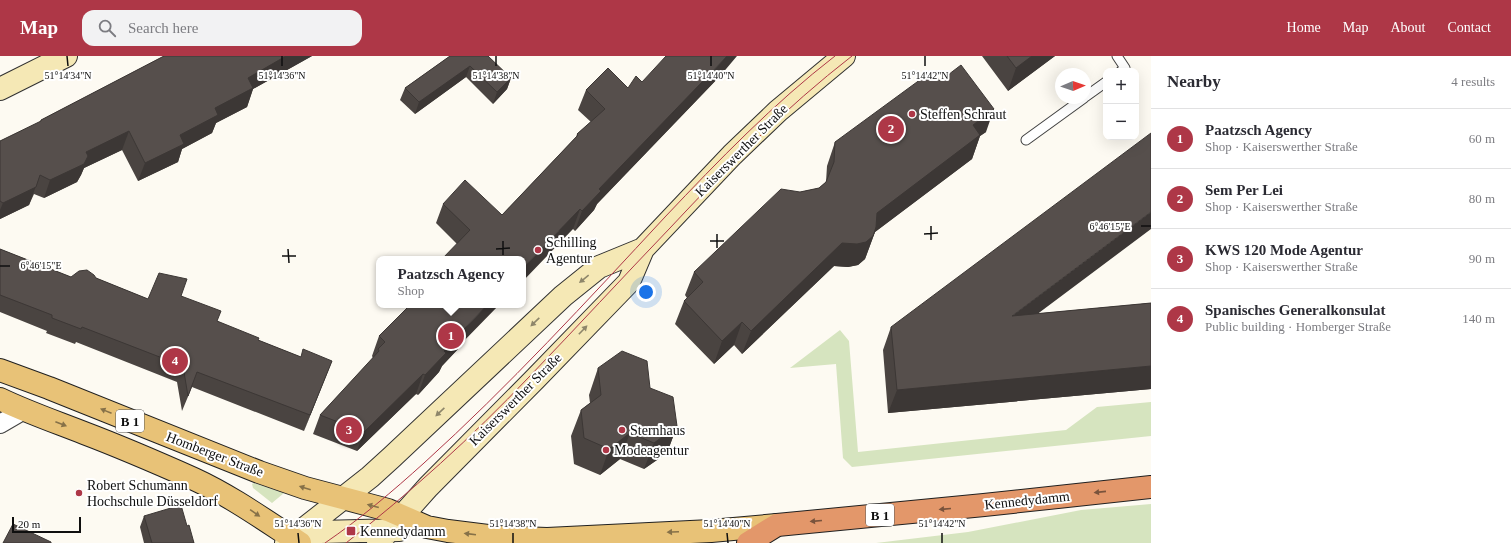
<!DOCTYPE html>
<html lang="en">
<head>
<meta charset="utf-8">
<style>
  body { margin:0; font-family:Georgia,serif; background:#f2f2f3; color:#2b2b33 }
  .controls { position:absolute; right:12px; top:12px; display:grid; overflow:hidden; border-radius:8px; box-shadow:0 4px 16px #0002 }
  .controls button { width:36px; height:36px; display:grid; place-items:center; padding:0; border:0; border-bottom:1px solid #e1e1e2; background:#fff; color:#2b2b33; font:20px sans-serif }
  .compass { position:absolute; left:1055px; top:12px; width:36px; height:36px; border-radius:50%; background:#fff; box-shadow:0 4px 16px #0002; rotate:88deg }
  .scale { position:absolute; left:12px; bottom:10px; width:69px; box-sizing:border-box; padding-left:4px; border:2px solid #0f0f0f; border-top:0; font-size:11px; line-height:14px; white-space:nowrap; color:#0f0f0f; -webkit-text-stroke:3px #fff; paint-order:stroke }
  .you { position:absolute; left:646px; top:236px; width:14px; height:14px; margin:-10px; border:3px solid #fff; border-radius:50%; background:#1a73e8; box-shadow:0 0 0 6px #1a73e833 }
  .badge { display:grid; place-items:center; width:26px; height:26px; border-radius:50%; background:#ae3747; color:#fff; font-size:13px; font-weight:700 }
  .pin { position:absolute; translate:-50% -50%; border:2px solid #fff; box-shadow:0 1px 4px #0006 }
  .popup { position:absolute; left:376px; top:200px; width:150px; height:52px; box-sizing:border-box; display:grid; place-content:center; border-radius:8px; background:#fff; filter:drop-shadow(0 1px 3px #0005); font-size:13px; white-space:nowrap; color:#7c7c81 }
  .popup b { font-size:15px; color:#2b2b33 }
  .popup::after { content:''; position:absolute; left:50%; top:100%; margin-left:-8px; border:8px solid transparent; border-top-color:#fff }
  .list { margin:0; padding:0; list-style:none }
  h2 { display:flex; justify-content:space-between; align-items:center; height:52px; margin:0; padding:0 16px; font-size:17px }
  h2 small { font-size:13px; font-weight:400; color:#7c7c81 }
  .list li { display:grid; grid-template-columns:26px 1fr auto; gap:12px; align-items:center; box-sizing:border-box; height:60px; padding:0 16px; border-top:1px solid #e1e1e2 }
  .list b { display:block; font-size:15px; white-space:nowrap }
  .list p { margin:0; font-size:13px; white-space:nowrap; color:#7c7c81 }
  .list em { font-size:13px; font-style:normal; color:#7c7c81 }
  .icon { flex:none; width:22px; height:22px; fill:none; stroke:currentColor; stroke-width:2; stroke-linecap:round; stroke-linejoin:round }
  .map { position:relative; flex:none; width:1151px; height:487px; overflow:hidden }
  header { display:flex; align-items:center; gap:24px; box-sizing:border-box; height:56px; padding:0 20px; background:#ae3747; color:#fff }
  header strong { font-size:19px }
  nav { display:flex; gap:22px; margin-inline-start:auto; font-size:14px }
  .search { width:280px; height:36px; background:#f2f2f3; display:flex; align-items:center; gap:10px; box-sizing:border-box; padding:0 14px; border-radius:12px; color:#7c7c81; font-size:15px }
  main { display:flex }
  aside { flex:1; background:#fff }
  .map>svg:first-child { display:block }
  .green { fill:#d6e4bf }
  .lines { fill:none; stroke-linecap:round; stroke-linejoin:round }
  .lane-casing { stroke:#424242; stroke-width:11 }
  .street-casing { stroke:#424242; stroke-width:20 }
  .secondary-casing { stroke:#313131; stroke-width:24 }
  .primary-casing { stroke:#202020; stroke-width:24 }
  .highway-casing { stroke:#202020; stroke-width:24 }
  .lane { stroke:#fff; stroke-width:9 }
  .street { stroke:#fff; stroke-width:18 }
  .secondary { stroke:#f5e8b5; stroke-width:22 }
  .primary { stroke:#e8c277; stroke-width:22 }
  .highway { stroke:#e3976a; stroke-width:22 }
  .tram { stroke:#ae3747; stroke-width:1 }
  .wall { fill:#4a4441 }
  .shaded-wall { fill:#3c3735 }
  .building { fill:#564f4c; stroke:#3c3735 }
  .oneway { fill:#8e866a }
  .oneway2 { fill:#867148 }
  .oneway3 { fill:#79533c }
  .ticks { fill:none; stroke:#0f0f0f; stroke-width:1.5 }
  .poi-dot { fill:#ae3747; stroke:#fff; stroke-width:1.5 }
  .labels { text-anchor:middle; stroke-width:4; stroke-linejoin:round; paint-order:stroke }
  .shield { fill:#fff; stroke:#575757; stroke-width:1 }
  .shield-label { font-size:13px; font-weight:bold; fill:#0f0f0f }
  .poi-label { font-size:14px; fill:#0f0f0f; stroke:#fff; text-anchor:start }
  .street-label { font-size:14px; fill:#0f0f0f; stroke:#fff }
  .ticks-label { font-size:10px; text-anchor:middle; fill:#0f0f0f; stroke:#fff; stroke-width:4; stroke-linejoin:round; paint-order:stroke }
</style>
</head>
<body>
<header>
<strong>Map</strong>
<div class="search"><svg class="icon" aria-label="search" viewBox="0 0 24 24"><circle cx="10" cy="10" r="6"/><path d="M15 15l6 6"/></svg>Search here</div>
<nav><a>Home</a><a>Map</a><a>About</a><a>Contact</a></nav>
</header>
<main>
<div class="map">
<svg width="1151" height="487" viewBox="0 0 1151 487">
  <rect width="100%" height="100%" fill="#fdfaf2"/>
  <!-- green -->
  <path class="green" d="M 840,274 L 849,285 L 858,396 L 1066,374 L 1097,351 L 1151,346 L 1151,380 L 852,411 L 843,402 L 836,308 L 790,312 Z
    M 254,427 L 284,437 L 272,447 L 253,432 L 252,428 Z
    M 1151,448 L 1151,487 L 876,487 L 968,476 L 1081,454 Z"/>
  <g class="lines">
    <!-- lane casing -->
    <g class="lane-casing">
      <path id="lane" d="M 1117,0 L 1125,12 L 1121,15
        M 1085,41 L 1106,26
        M 1026,84 L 1084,42"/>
    </g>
    <!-- street casing -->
    <g class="street-casing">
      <path id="street" d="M 0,368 L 24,354"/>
    </g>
    <!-- secondary casing -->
    <g class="secondary-casing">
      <path id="secondary" d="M 0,33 L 66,0
        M 296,481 L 320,476 L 399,474
        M 286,487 L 370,421 L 392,401 L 563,240 L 599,211 L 643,193
        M 378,487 L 428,431 L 536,322 L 629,226 L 643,193 L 732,99 L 778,55 L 844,0"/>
    </g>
    <!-- primary casing -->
    <g class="primary-casing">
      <path id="primary" d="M 0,314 L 49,332 L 259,416 L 305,432 L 388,454 L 427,471 L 448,475 L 496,481 L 547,483 L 711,475 L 777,469
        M 0,343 C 27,356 56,366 84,377 C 121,391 158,407 194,423 C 231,440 266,465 300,487"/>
    </g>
    <!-- highway casing -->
    <g class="highway-casing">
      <path id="highway" d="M 748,487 L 777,469 L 984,449 L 1151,431"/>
    </g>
    <!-- lane -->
    <use href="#lane" class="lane"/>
    <!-- street -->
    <use href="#street" class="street"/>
    <!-- secondary -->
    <use href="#secondary" class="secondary"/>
    <!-- primary -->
    <use href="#primary" class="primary"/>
    <!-- highway -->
    <use href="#highway" class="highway"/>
    <!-- tram -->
    <path class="tram" d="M 325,487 C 360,463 393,435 424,407 C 509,330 587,245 665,161 C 719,104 773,48 835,0
      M 346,487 C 411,436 472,381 529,321 C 576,272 623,221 670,172 C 728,110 785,52 852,0"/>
  </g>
  <!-- wall -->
  <path class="wall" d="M 164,0 L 312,0 L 253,33 L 247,51 L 216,67 L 212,77 L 182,93 L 178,106 L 138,125 L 122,94 L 84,112 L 81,119 L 77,126 L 44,142 L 34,138 L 29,149 L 0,163 L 0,85 L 40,66 L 41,64 Z
    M 450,0 L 511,22 L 507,33 L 493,48 L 466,21 L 415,58 L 400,44 L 405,32 Z
    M 982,0 L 1055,0 L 1008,35 Z
    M 721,19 L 597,148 L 594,154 L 575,175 L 573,173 L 457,188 L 436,167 L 443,148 L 502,159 L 576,81 L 577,78 L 591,66 L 578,54 L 586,34 L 628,32 L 642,26 Z
    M 940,25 L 986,76 L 980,80 L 972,103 L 875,176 L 865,203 L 858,209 L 848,211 L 834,210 L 742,298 L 734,289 L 714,308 L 675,268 L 684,245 L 687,242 L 685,239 L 694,216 L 800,136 L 819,132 L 826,126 L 827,110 L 835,86 Z
    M 0,193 L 71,221 L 96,222 L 148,243 L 181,240 L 217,265 L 258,284 L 301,301 L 332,305 L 304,375 L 192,331 L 182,355 L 177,326 L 76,286 L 75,288 L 46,277 L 47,275 L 0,256 Z
    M 1151,247 L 1151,333 L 888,357 L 883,294 L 891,271 Z
    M 379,280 L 459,290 L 458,293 L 442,310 L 439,316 L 418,339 L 416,338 L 357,395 L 313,378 L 320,359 L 373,302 L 372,300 Z
    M 598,312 L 650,332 L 677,370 L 667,397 L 644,413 L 620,403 L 600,419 L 574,408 L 571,380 L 581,354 L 590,347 L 589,339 Z
    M 144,460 L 187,470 L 194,487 L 144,487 L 140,471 Z"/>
  <!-- shaded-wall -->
  <path class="shaded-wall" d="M 286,0 L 312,0 L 253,33 L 247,51 L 216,67 L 212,77 L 182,93 L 178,106 L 138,125 L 145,107 L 215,52 L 248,22 Z
    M 727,0 L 737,0 L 721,19 L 597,148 L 594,154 L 575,175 L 582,155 L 599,133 Z
    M 1032,0 L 1055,0 L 1008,35 L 1016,12 Z
    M 470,10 L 466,21 L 415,58 L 419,46 Z
    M 511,22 L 507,33 L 493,48 L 497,36 Z
    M 994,53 L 986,76 L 980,80 L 972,103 L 875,176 L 865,203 L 858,209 L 848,211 L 834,210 L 742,298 L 751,275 L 842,187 L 877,157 L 973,69 Z
    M 129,75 L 122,94 L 84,112 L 81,119 L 77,126 L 44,142 L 50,124 L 86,96 Z
    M 40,119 L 29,149 L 0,163 L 0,154 L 3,147 Z
    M 580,153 L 573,173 L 523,225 L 523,212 Z
    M 1151,156 L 1151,173 L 1004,283 L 1012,260 Z
    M 487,249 L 499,249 L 459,290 L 458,293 L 442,310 L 439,316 L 418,339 L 425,319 L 444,295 L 464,273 Z
    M 742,266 L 734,289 L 714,308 L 722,285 Z
    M 332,305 L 304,375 L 310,359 Z
    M 1151,310 L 1151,333 L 888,357 L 897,334 Z
    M 423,318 L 416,338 L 357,395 L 364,376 Z
    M 677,370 L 667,397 L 644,413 L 654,387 Z
    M 630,377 L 620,403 L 600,419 L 609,393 Z"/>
  <!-- building -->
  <path class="building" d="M 164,0 L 286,0 L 248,22 L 253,32 L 215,52 L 218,59 L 180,79 L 184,88 L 145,107 L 129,75 L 86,96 L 88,100 L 84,108 L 50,124 L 40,119 L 36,131 L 3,147 L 0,145 L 0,85 L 41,65 L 41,64 Z
    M 450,0 L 488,0 L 511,22 L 497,36 L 470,10 L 419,46 L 405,32 Z
    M 666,0 L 727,0 L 599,133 L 601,135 L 582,155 L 580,153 L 523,212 L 523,203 L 442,203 L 470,174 L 443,148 L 465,124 L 502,159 L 578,79 L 577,78 L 605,53 L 586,34 L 608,12 L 628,32 L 636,20 L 642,26 Z
    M 1007,0 L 1032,0 L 1016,12 Z
    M 961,9 L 994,53 L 973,69 L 980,79 L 877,157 L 876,171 L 873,180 L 866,186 L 857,188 L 842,187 L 751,275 L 742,266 L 722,285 L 684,245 L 703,226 L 694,216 L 781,133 L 800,136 L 819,132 L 826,126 L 834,106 L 835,86 L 932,15 L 940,25 Z
    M 1151,77 L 1151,156 L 1012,260 L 1151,247 L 1151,310 L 897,334 L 891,271 Z
    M 0,193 L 71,221 L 79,215 L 87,214 L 94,219 L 96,222 L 148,243 L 159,217 L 187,223 L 181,240 L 221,255 L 217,265 L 259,282 L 258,284 L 301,301 L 303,293 L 332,305 L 310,359 L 197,316 L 188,340 L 183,310 L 82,271 L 81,273 L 52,262 L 52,259 L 0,239 Z
    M 410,249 L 487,249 L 464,273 L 465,274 L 444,295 L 446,297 L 425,319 L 423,318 L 364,376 L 320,359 L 379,295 L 378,293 L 385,286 L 379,280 Z
    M 622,295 L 647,305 L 650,332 L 673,341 L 677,370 L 654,387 L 630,377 L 609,393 L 584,382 L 581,354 L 601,339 L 598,312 Z
    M 181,449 L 187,470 L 189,469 L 194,487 L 152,487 L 144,460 Z
    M 13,468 L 51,486 L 51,487 L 3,487 Z"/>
  <!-- one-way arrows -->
  <defs><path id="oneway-solid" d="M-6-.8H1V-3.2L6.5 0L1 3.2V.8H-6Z"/></defs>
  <g class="oneway">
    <use href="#oneway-solid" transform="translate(584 223) rotate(141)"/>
    <use href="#oneway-solid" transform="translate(535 266) rotate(136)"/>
    <use href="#oneway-solid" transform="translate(583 274) rotate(-46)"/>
    <use href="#oneway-solid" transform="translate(440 356) rotate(137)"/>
  </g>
  <g class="oneway2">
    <use href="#oneway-solid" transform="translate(106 355) rotate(-158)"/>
    <use href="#oneway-solid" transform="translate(61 368) rotate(21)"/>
    <use href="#oneway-solid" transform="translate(305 432) rotate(-163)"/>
    <use href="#oneway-solid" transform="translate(373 450) rotate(-165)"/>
    <use href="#oneway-solid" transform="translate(255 457) rotate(35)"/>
    <use href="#oneway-solid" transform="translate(673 476) rotate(178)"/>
    <use href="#oneway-solid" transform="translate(470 478) rotate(-173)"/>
  </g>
  <g class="oneway3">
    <use href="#oneway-solid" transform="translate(1100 436) rotate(174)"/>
    <use href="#oneway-solid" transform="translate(945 453) rotate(175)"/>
    <use href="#oneway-solid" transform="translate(816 465) rotate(175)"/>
  </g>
  <!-- ticks -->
  <path class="ticks" d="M 67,0 L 68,10M 282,0 L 282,10M 496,0 L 496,10M 711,0 L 711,10M 925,0 L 925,10M 931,170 L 931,184M 1141,170 L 1151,170M 717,178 L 717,192M 924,178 L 938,177M 503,185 L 503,199M 710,185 L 724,185M 288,193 L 289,207M 496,193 L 510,192M 282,200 L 296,200M 0,210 L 10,210M 298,477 L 299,487M 513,477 L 513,487M 727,477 L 728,487M 942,477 L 942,487"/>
  <!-- markers -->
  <g class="poi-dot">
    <circle cx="912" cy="58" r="4"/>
    <circle cx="538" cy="194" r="4"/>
    <circle cx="622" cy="374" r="4"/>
    <circle cx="606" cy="394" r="4"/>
    <circle cx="79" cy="437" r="4"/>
    <rect x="346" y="470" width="10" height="10" rx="2"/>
  </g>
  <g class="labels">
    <!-- shield labels -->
    <g class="shield">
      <rect x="116" y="354" width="28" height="22" rx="3"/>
      <rect x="866" y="448" width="28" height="22" rx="3"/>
    </g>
    <g class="shield-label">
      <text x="130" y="370">B 1</text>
      <text x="880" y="464">B 1</text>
    </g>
    <!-- poi labels -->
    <g class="poi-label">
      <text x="920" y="63">Steffen Schraut</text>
      <text x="546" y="191">Schilling<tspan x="546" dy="16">Agentur</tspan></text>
      <text x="630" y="379">Sternhaus</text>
      <text x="614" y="399">Modeagentur</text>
      <text x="87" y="434">Robert Schumann<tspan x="87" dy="16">Hochschule Düsseldorf</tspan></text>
      <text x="360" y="480">Kennedydamm</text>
    </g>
    <!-- street labels -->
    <g class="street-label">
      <text transform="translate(741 94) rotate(-45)" y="5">Kaiserswerther Straße</text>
      <text transform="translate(515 343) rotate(-45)" y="5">Kaiserswerther Straße</text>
      <text transform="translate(215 398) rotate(21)" y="5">Homberger Straße</text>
      <text transform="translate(1027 444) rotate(-6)" y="5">Kennedydamm</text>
    </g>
  </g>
  <g class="ticks-label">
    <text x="68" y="23">51°14'34"N</text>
    <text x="282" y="23">51°14'36"N</text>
    <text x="496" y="23">51°14'38"N</text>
    <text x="711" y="23">51°14'40"N</text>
    <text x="925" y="23">51°14'42"N</text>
    <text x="1110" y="174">6°46'15"E</text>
    <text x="41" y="213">6°46'15"E</text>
    <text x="298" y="471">51°14'36"N</text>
    <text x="513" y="471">51°14'38"N</text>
    <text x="727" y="471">51°14'40"N</text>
    <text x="942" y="471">51°14'42"N</text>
  </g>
</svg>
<div class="controls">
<button>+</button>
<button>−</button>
</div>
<svg class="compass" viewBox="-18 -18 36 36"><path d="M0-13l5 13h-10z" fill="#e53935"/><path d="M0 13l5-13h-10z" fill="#7c7c81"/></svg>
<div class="scale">20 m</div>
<div class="you"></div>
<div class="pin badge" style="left:451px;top:280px">1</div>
<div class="popup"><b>Paatzsch Agency</b>Shop</div>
<div class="pin badge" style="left:891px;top:73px">2</div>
<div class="pin badge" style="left:349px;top:374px">3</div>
<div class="pin badge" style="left:175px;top:305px">4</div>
</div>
<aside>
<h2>Nearby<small>4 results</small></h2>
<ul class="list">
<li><span class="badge">1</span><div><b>Paatzsch Agency</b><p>Shop · Kaiserswerther Straße</p></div><em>60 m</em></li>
<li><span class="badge">2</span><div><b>Sem Per Lei</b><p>Shop · Kaiserswerther Straße</p></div><em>80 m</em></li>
<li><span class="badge">3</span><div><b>KWS 120 Mode Agentur</b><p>Shop · Kaiserswerther Straße</p></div><em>90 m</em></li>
<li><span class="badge">4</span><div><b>Spanisches Generalkonsulat</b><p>Public building · Homberger Straße</p></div><em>140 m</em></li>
</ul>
</aside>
</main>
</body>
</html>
